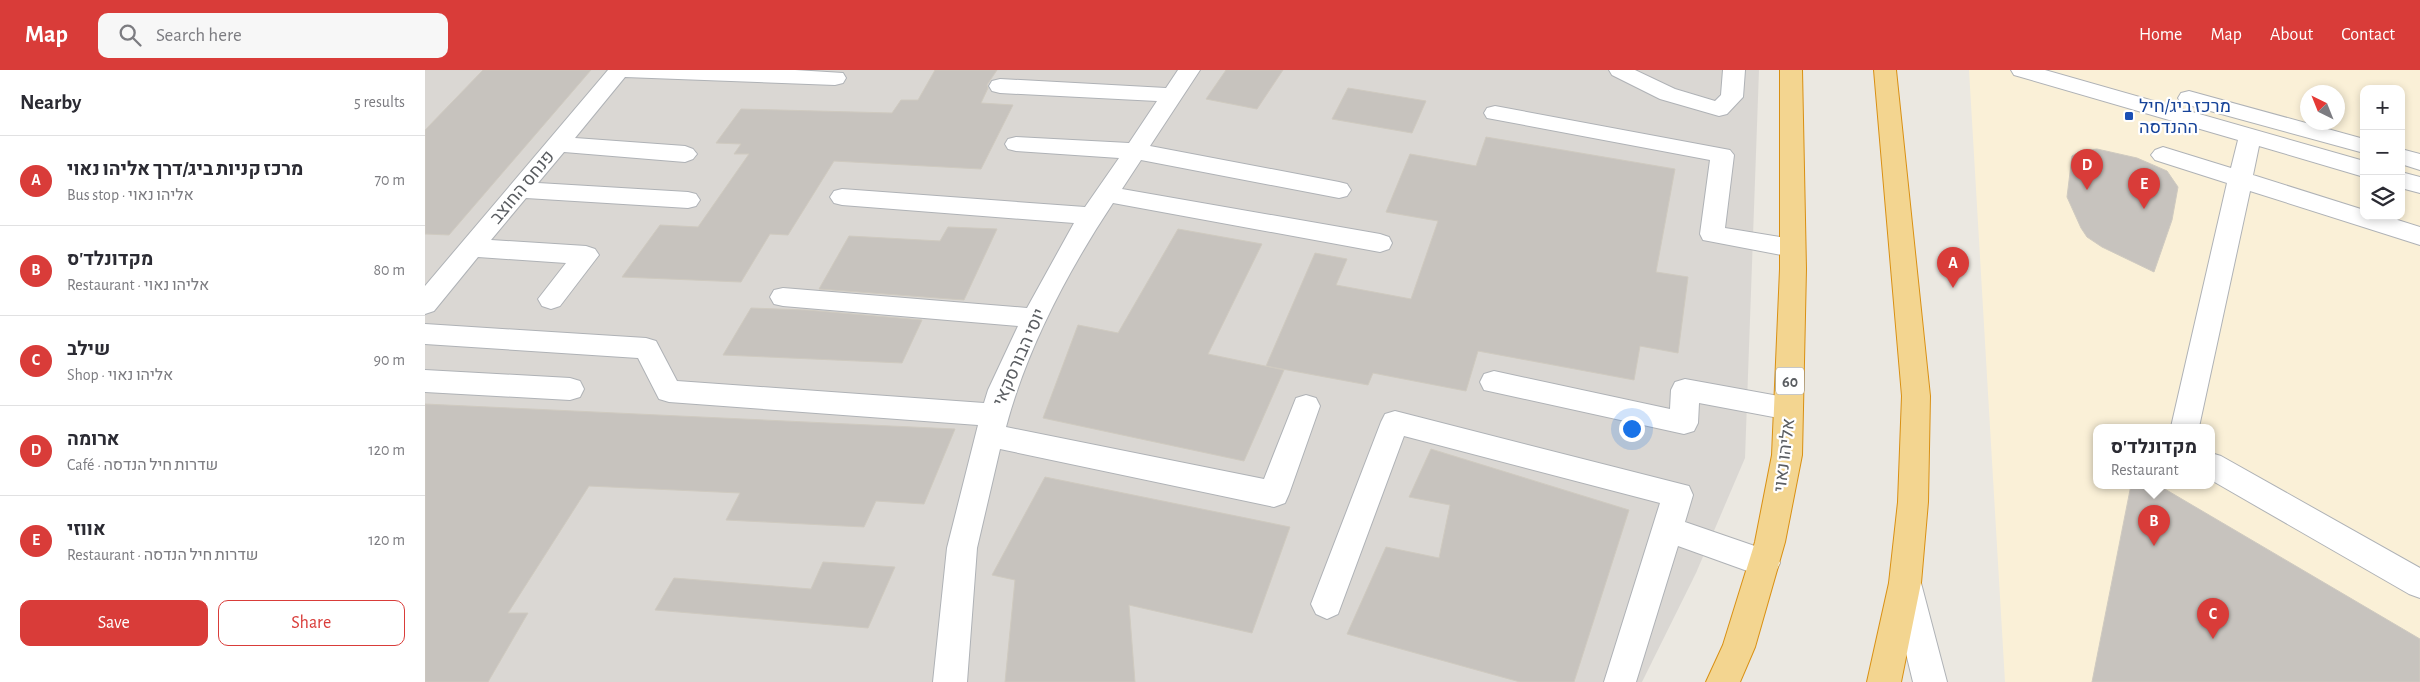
<!DOCTYPE html>
<html lang="en">
<head>
<meta charset="utf-8">
<style>
  body { margin:0; font-family:"Alegreya Sans",Heebo,sans-serif; background:#f7f7f7; color:#2b2b33 }
  .controls { position:absolute; right:15px; top:15px; display:grid; overflow:hidden; border-radius:10px; box-shadow:0 2px 8px #0003 }
  .controls button { width:45px; height:45px; display:grid; place-items:center; padding:0; border:0; border-bottom:1px solid #e1e1e2; background:#fff; color:#2b2b33; font:25px sans-serif }
  .compass { position:absolute; left:1875px; top:15px; width:45px; height:45px; border-radius:50%; background:#fff; box-shadow:0 2px 8px #0003; rotate:317deg }
  .you { position:absolute; left:1206px; top:358px; width:18px; height:18px; margin:-12px; border:4px solid #fff; border-radius:50%; background:#1a73e8; box-shadow:0 0 0 8px #1a73e833 }
  .badge { display:grid; place-items:center; width:32px; height:32px; border-radius:50%; background:#d93c39; color:#fff; font-size:16px; font-weight:700 }
  .pin { position:absolute; translate:-50% -41px; filter:drop-shadow(0 1px 2px #0008) }
  .pin::after { content:''; position:absolute; top:26px; width:18px; height:15px; background:inherit; clip-path:polygon(0 0,100% 0,50% 100%) }
  .popup { position:absolute; left:1668px; top:354px; width:122px; height:65px; box-sizing:border-box; display:grid; place-content:center; border-radius:10px; background:#fff; filter:drop-shadow(0 1px 4px #0005); font-size:16px; white-space:nowrap; color:#7c7c81 }
  .popup b { font-size:19px; color:#2b2b33 }
  .popup::after { content:''; position:absolute; left:50%; top:100%; margin-left:-10px; border:10px solid transparent; border-top-color:#fff }
  .list { margin:0; padding:0; list-style:none }
  h2 { display:flex; justify-content:space-between; align-items:center; height:65px; margin:0; padding:0 20px; font-size:21px }
  h2 small { font-size:16px; font-weight:400; color:#7c7c81 }
  .list li { display:grid; grid-template-columns:32px 1fr auto; gap:15px; align-items:center; box-sizing:border-box; height:90px; padding:0 20px; border-top:1px solid #e1e1e2 }
  .list b { display:block; font-size:19px; white-space:nowrap }
  .list p { margin:0; font-size:16px; white-space:nowrap; color:#7c7c81 }
  .list em { font-size:16px; font-style:normal; color:#7c7c81 }
  .actions { display:flex; gap:10px; padding:15px 20px }
  .actions a { flex:1; padding:11px 0; border:1px solid #d93c39; border-radius:10px; text-align:center; font-size:18px; color:#d93c39 }
  .actions .main { background:#d93c39; color:#fff }
  .icon { flex:none; width:28px; height:28px; fill:none; stroke:currentColor; stroke-width:2; stroke-linecap:round; stroke-linejoin:round }
  .map { position:relative; flex:none; width:1995px; height:612px; overflow:hidden }
  header { display:flex; align-items:center; gap:30px; box-sizing:border-box; height:70px; padding:0 25px; background:#d93c39; color:#fff }
  header strong { font-size:24px }
  nav { display:flex; gap:28px; margin-inline-start:auto; font-size:18px }
  .search { width:350px; height:45px; background:#f7f7f7; display:flex; align-items:center; gap:12px; box-sizing:border-box; padding:0 18px; border-radius:10px; color:#7c7c81; font-size:19px }
  main { display:flex }
  aside { flex:1; background:#fff }
  .map>svg:first-child { display:block }
  .commercial { fill:#faf0d7; fill-rule:evenodd }
  .industrial { fill:#dad7d3 }
  .building { fill:#c7c3be; stroke:#cfcac0 }
  .lines { fill:none; stroke-linecap:round; stroke-linejoin:round }
  .minor-casing { stroke:#afb2b6; stroke-width:2 }
  .highway-casing { stroke:#d99013; stroke-width:2 }
  .minor { fill:#fff; fill-rule:evenodd }
  .highway { fill:#f3d590; fill-rule:evenodd }
  .transit-dot { fill:#1a4fb4; stroke:#fff; stroke-width:2 }
  .labels { text-anchor:middle; stroke-width:4.5; stroke-linejoin:round; paint-order:stroke }
  .shield { fill:#fff; stroke:#8c8e90; stroke-width:1 }
  .shield-label { font-size:16px; font-weight:bold; fill:#5a5d61 }
  .transit-label { font-size:18px; fill:#164399; stroke:#fff; text-anchor:start }
  .street-label { font-size:18px; fill:#5a5d61; stroke:#fff }
</style>
</head>
<body>
<header>
<strong>Map</strong>
<div class="search"><svg class="icon" aria-label="search" viewBox="0 0 24 24"><circle cx="10" cy="10" r="6"/><path d="M15 15l6 6"/></svg>Search here</div>
<nav><a>Home</a><a>Map</a><a>About</a><a>Contact</a></nav>
</header>
<main>
<aside>
<h2>Nearby<small>5 results</small></h2>
<ul class="list">
<li><span class="badge">A</span><div><b>מרכז קניות ביג/דרך אליהו נאוי</b><p>Bus stop · אליהו נאוי</p></div><em>70 m</em></li>
<li><span class="badge">B</span><div><b>מקדונלד'ס</b><p>Restaurant · אליהו נאוי</p></div><em>80 m</em></li>
<li><span class="badge">C</span><div><b>שילב</b><p>Shop · אליהו נאוי</p></div><em>90 m</em></li>
<li><span class="badge">D</span><div><b>ארומה</b><p>Café · שדרות חיל הנדסה</p></div><em>120 m</em></li>
<li><span class="badge">E</span><div><b>אווזי</b><p>Restaurant · שדרות חיל הנדסה</p></div><em>120 m</em></li>
</ul>
<div class="actions"><a class="main">Save</a><a>Share</a></div>
</aside>
<div class="map">
<svg width="1995" height="612" viewBox="0 0 1995 612">
  <rect width="100%" height="100%" fill="#ebe8e1"/>
  <!-- commercial -->
  <path class="commercial" d="M 1544,0 L 1995,0 L 1995,612 L 1580,612 ZM 1939,19 L 1976,19 L 1976,146 L 1939,146 ZM 1882,22 L 1912,22 L 1912,52 L 1882,52 ZM 1672,357 L 1786,357 L 1786,415 L 1672,415 Z"/>
  <!-- industrial -->
  <path class="industrial" d="M 0,0 L 1334,0 L 1320,388 L 1271,503 L 1217,612 L 0,612 Z"/>
  <!-- building -->
  <path class="building" d="M 58,0 L 166,0 L 24,165 L 0,164 L 0,60 Z
    M 510,0 L 572,0 L 562,15 L 563,18 L 556,33 L 588,35 L 556,99 L 409,91 L 363,165 L 345,164 L 316,212 L 197,207 L 235,155 L 273,157 L 324,84 L 309,84 L 316,74 L 291,73 L 316,39 L 467,43 L 476,30 L 493,30 Z
    M 801,0 L 858,0 L 832,39 L 781,29 Z
    M 923,18 L 1001,31 L 987,63 L 907,49 Z
    M 1061,67 L 1250,99 L 1231,202 L 1263,207 L 1253,283 L 1215,276 L 1209,310 L 1053,281 L 1041,321 L 948,303 L 943,315 L 841,296 L 890,183 L 922,189 L 911,215 L 986,229 L 1013,151 L 961,142 L 985,84 L 1051,96 Z
    M 1672,79 L 1712,88 L 1742,101 L 1753,117 L 1747,150 L 1729,202 L 1677,177 L 1662,167 L 1656,158 L 1642,127 L 1647,86 L 1656,81 Z
    M 523,157 L 572,159 L 539,230 L 394,219 L 424,166 L 515,171 Z
    M 753,159 L 837,174 L 783,284 L 859,300 L 819,391 L 618,348 L 653,255 L 693,263 Z
    M 326,238 L 382,240 L 497,250 L 477,293 L 298,285 Z
    M 0,334 L 530,359 L 499,434 L 451,431 L 439,457 L 301,450 L 315,423 L 164,416 L 83,543 L 103,543 L 63,612 L 0,612 Z
    M 1006,379 L 1204,440 L 1149,612 L 1095,612 L 922,564 L 961,477 L 1014,488 L 1025,435 L 984,427 Z
    M 620,407 L 865,457 L 827,563 L 704,535 L 710,612 L 580,612 L 590,510 L 567,505 Z
    M 1706,415 L 1733,415 L 1995,569 L 1995,612 L 1667,612 Z
    M 398,492 L 470,497 L 443,558 L 230,540 L 249,508 L 386,519 Z"/>
  <g class="lines">
    <!-- minor casing -->
    <g class="minor-casing">
      <path id="minor" d="M 183,0 L 370,0 L 418,3 L 421,8 L 418,13 L 410,15 L 200,7 L 150,68 L 260,76 L 268,79 L 272,84 L 268,89 L 260,92 L 139,82 L 113,113 L 263,122 L 271,124 L 275,130 L 271,136 L 263,138 L 101,128 L 66,170 L 161,176 L 170,179 L 174,185 L 135,236 L 126,239 L 117,236 L 113,229 L 141,193 L 53,187 L 9,241 L 0,244 L 0,216 Z
        M 753,0 L 775,0 L 725,76 L 914,112 L 922,114 L 926,120 L 922,126 L 914,128 L 716,90 L 697,119 L 955,164 L 964,167 L 967,173 L 964,179 L 955,182 L 688,133 C 643,201 602,278 581,357 L 839,409 L 871,328 L 881,325 L 891,328 L 895,336 L 864,424 L 860,433 L 849,437 L 575,379 L 552,478 L 542,612 L 508,612 L 522,478 L 553,355 L 244,332 L 234,329 L 213,288 L 0,274 L 0,254 L 221,268 L 231,271 L 252,311 L 559,333 L 563,320 L 593,256 L 358,236 L 349,234 L 345,227 L 349,220 L 358,218 L 602,238 L 649,153 L 417,135 L 409,133 L 405,127 L 409,121 L 417,119 L 660,137 L 694,88 L 591,81 L 583,79 L 580,74 L 583,69 L 591,67 L 704,73 L 732,31 L 575,23 L 567,21 L 564,16 L 567,11 L 575,9 L 741,18 Z
        M 1184,0 L 1210,0 L 1250,19 L 1290,31 L 1296,25 L 1298,0 L 1320,0 L 1318,27 L 1302,44 L 1294,46 L 1235,29 L 1187,5 Z
        M 1586,0 L 1620,0 L 1939,91 L 1939,107 L 1834,76 L 1828,105 L 1939,140 L 1939,146 L 1960,146 L 1995,157 L 1995,175 L 1825,121 L 1774,357 L 1746,357 L 1802,113 L 1730,90 L 1726,85 L 1730,80 L 1738,77 L 1806,98 L 1813,70 L 1589,5 Z
        M 1764,21 L 1939,69 L 1939,83 L 1756,33 L 1753,28 L 1756,23 Z
        M 1070,36 L 1305,80 L 1309,85 L 1300,158 L 1367,169 L 1376,172 L 1379,178 L 1376,184 L 1367,187 L 1278,170 L 1275,164 L 1285,90 L 1062,48 L 1059,43 L 1062,38 Z
        M 1976,79 L 1995,84 L 1995,100 L 1976,94 Z
        M 1976,102 L 1995,107 L 1995,123 L 1976,118 Z
        M 0,300 L 145,308 L 155,311 L 159,319 L 155,327 L 145,330 L 0,322 Z
        M 1069,301 L 1245,339 L 1246,320 L 1250,312 L 1260,309 L 1364,328 L 1374,331 L 1378,339 L 1374,347 L 1364,350 L 1274,333 L 1273,353 L 1269,361 L 1259,364 L 1059,320 L 1055,312 L 1059,304 Z
        M 970,341 L 1264,416 L 1268,425 L 1260,452 L 1350,483 L 1355,493 L 1350,503 L 1339,507 L 1253,476 L 1211,612 L 1179,612 L 1235,433 L 979,366 L 913,544 L 902,549 L 891,544 L 886,534 L 956,352 L 960,344 Z
        M 1786,383 L 1796,386 L 1995,498 L 1995,528 L 1984,524 L 1786,410 Z
        M 1480,499 L 1491,503 L 1496,513 L 1522,612 L 1488,612 L 1464,513 L 1469,503 Z"/>
    </g>
    <!-- highway casing -->
    <g class="highway-casing">
      <path id="highway" d="M 1355,0 L 1377,0 L 1381,199 L 1377,385 L 1360,472 L 1330,577 L 1315,612 L 1281,612 L 1298,575 L 1330,472 L 1347,385 L 1355,199 Z
        M 1449,0 L 1471,0 L 1505,326 L 1503,432 L 1496,513 L 1476,612 L 1442,612 L 1464,513 L 1473,432 L 1477,326 Z"/>
    </g>
    <!-- minor -->
    <use href="#minor" class="minor"/>
    <!-- highway -->
    <use href="#highway" class="highway"/>
  </g>
  <!-- markers -->
  <rect class="transit-dot" x="1699" y="41" width="10" height="10" rx="2.5"/>
  <g class="labels">
    <!-- shield labels -->
    <rect class="shield" x="1351" y="297.5" width="28" height="27" rx="4"/>
    <g class="shield-label">
      <text x="1365" y="317">60</text>
    </g>
    <!-- transit labels -->
    <g class="transit-label">
      <text x="1714" y="42">מרכז ביג/חיל<tspan x="1714" dy="21">ההנדסה</tspan></text>
    </g>
    <!-- street labels -->
    <g class="street-label">
      <text transform="translate(97 117) rotate(-50)" y="6">פנחס החוצב</text>
      <text transform="translate(594 287) rotate(-66)" y="6">יוסי הבורסקאי</text>
      <text transform="translate(1359 385) rotate(-83)" y="6">אליהו נאוי</text>
    </g>
  </g>
</svg>
<div class="controls">
<button>+</button>
<button>−</button>
<button><svg class="icon" aria-label="layers" viewBox="0 0 24 24"><path d="M12 4l9 5-9 5-9-5zM3 14l9 5 9-5"/></svg></button>
</div>
<svg class="compass" viewBox="-18 -18 36 36"><path d="M0-13l5 13h-10z" fill="#e53935"/><path d="M0 13l5-13h-10z" fill="#7c7c81"/></svg>
<div class="you"></div>
<div class="pin badge" style="left:1528px;top:218px">A</div>
<div class="pin badge" style="left:1729px;top:476px">B</div>
<div class="popup"><b>מקדונלד'ס</b>Restaurant</div>
<div class="pin badge" style="left:1788px;top:569px">C</div>
<div class="pin badge" style="left:1662px;top:120px">D</div>
<div class="pin badge" style="left:1719px;top:139px">E</div>
</div>
</main>
</body>
</html>
